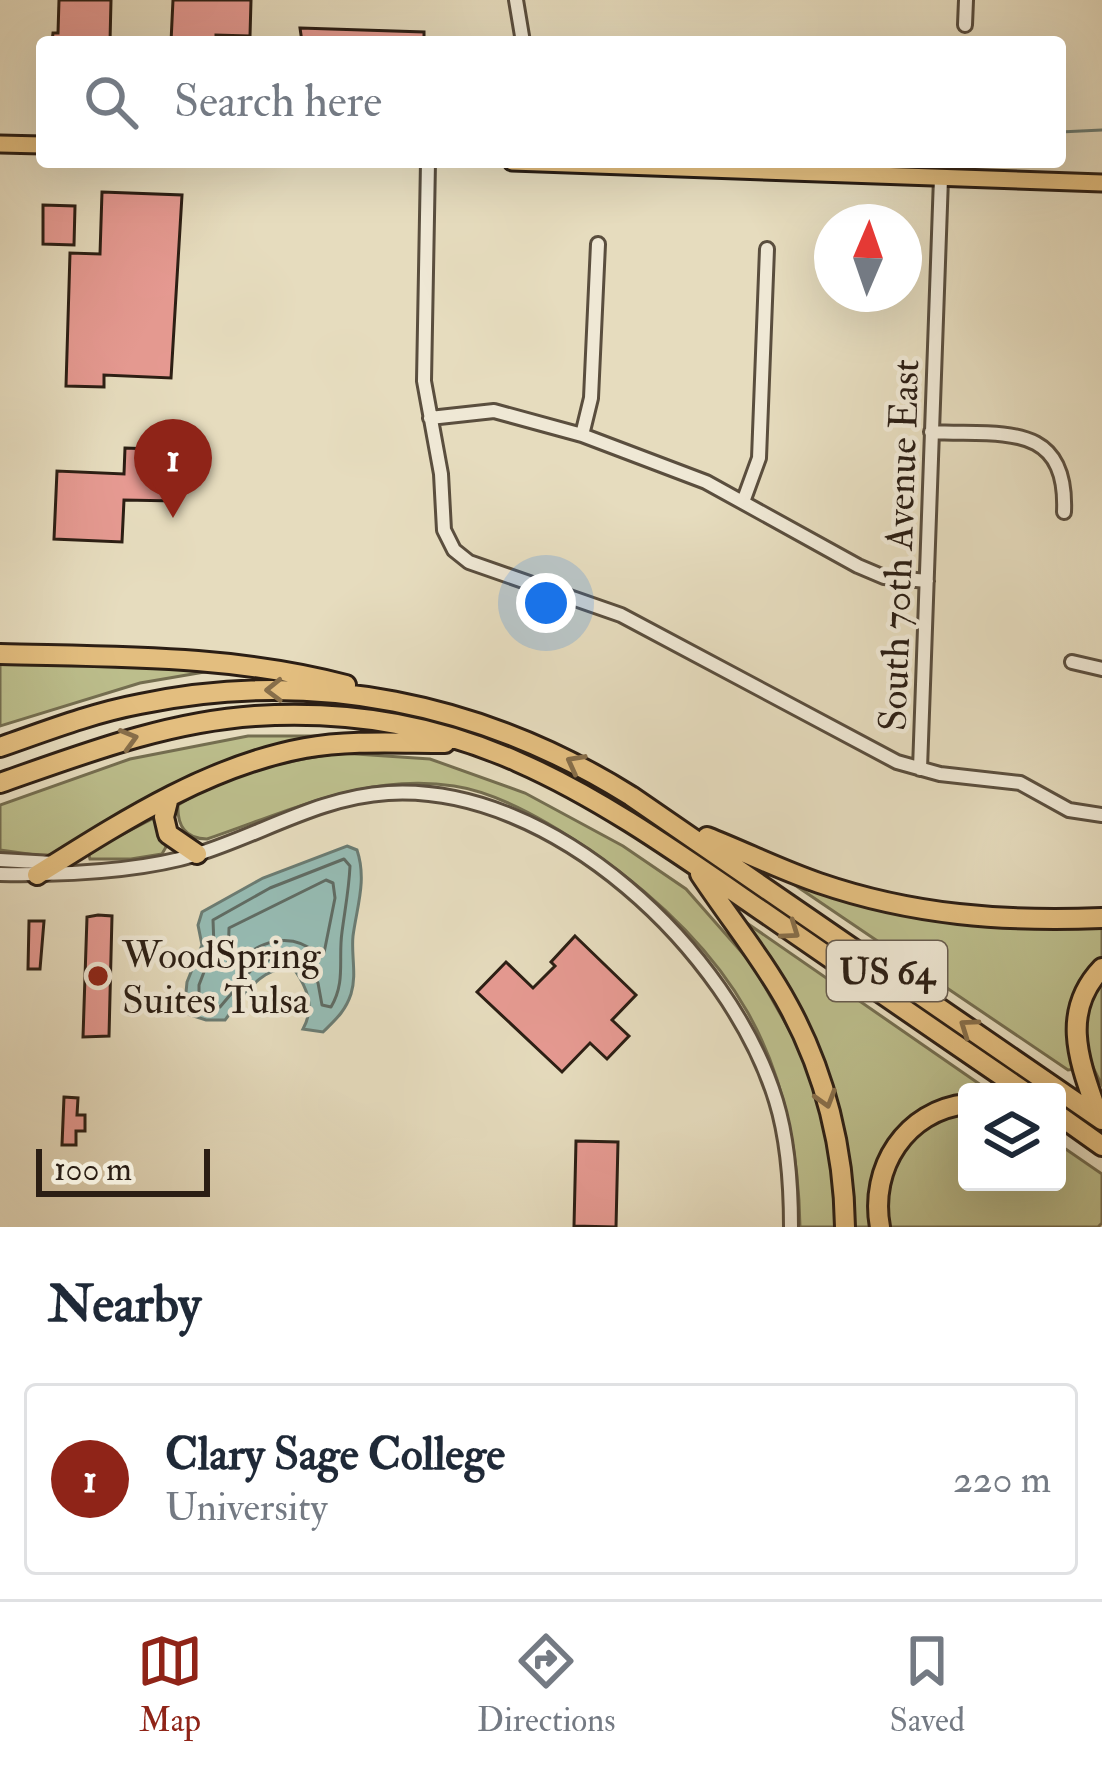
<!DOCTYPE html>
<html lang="en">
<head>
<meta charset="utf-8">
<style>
  body { margin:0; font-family:"IM FELL Double Pica",serif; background:#f6f6f7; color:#1f2937 }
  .controls { position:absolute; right:36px; bottom:36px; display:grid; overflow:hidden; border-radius:12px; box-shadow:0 12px 48px #0002 }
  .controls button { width:108px; height:108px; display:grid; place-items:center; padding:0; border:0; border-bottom:3px solid #e0e1e3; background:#fff; color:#1f2937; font:60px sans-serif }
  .compass { position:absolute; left:814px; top:204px; width:108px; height:108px; border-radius:50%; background:#fff; box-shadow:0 12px 48px #0002; rotate:2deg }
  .scale { position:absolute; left:36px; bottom:30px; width:174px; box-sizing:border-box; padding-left:12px; border:6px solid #2b1e14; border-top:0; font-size:33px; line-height:42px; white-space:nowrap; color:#2b1e14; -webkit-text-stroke:9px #efe8d5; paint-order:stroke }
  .you { position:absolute; left:546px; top:603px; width:42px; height:42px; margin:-30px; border:9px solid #fff; border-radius:50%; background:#1a73e8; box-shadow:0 0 0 18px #1a73e833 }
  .badge { display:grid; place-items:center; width:78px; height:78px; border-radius:50%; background:#8f2418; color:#fff; font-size:39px; font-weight:700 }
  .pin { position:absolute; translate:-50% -99px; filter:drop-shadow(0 3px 6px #0008) }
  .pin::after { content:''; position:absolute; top:63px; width:42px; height:36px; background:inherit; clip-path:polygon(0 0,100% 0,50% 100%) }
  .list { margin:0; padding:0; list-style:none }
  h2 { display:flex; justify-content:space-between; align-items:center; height:156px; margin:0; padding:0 48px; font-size:51px }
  h2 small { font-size:39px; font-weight:400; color:#747a83 }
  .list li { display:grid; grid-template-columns:78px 1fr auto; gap:36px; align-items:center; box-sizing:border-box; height:192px; margin:0 24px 24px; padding:0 24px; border:3px solid #e0e1e3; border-radius:12px }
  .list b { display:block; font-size:45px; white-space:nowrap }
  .list p { margin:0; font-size:39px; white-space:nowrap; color:#747a83 }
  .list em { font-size:39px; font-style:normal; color:#747a83 }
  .icon { flex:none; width:66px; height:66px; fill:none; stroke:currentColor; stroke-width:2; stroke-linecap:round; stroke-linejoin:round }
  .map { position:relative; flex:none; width:1102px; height:1227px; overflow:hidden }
  .search { position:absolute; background:#fff; box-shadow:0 12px 48px #0002; left:36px; right:36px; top:36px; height:132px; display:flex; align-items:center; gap:30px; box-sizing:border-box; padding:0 42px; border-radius:12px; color:#747a83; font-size:45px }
  .sheet { height:372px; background:#fff }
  nav { display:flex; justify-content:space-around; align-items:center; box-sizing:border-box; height:168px; border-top:3px solid #e0e1e3; background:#fff; font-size:33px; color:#747a83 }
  nav a { display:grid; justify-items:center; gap:6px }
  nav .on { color:#8f2418 }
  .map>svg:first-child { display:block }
  .green { fill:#bcbe8c; stroke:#746e50; stroke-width:3 }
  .water { fill:#96bbb3; stroke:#6b7c73; stroke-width:3 }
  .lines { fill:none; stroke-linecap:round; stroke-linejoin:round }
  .shore { stroke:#606c64; stroke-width:3 }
  .stream { stroke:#6b7c73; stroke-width:3 }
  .building { fill:#e69a92; stroke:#2b1e14; stroke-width:3 }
  .minor-casing { stroke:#5a4e3e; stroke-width:18 }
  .major-casing { stroke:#2b1e14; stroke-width:21 }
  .highway-casing { stroke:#2b1e14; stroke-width:24 }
  .minor { stroke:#efe8d5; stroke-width:12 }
  .major { stroke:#e3be7f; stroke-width:15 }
  .highway { stroke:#e3be7f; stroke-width:18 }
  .oneway { stroke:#876e4a }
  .poi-dot { fill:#8f2418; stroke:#efe8d5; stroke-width:4.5 }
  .labels { text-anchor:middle; stroke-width:9; stroke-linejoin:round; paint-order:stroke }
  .shield { fill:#efe8d5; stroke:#665b4e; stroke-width:3 }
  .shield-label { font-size:36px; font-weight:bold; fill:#2b1e14 }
  .street-label { font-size:39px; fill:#2b1e14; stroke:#efe8d5 }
  .poi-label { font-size:39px; fill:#2b1e14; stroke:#efe8d5; text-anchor:start }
</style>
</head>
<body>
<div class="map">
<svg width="1102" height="1227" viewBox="0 0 1102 1227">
  <rect width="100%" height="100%" fill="#e6dcbe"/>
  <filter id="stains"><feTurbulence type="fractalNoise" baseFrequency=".00167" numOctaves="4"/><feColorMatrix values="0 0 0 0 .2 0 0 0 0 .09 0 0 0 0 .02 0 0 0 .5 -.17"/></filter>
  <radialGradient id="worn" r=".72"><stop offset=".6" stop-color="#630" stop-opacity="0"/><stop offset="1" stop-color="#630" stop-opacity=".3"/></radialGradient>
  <!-- green -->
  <path class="green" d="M 0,659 L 222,669 L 140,683 L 0,726 Z
    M 248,736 L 321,736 L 321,741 L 295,745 L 50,857 L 0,850 L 0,805 L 130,759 Z
    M 341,753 L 430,759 L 525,793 L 623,846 L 686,889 L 752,964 L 803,1054 L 832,1151 L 837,1227 L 800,1227 C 797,1056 732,950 594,853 C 555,826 502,793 454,786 C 368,772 287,812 207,839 C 185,839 177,825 178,805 C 227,773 283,761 341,753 Z
    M 154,818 L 166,847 L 162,854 L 131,859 L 90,859 L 88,852 Z
    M 780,875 L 874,907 L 1102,923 L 1102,961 L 1075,997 L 1070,1012 L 1068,1045 L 1076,1069 L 1068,1070 Z
    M 741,919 L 991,1092 L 967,1092 L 967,1099 L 895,1137 L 872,1227 L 853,1227 L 845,1144 Z
    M 1102,980 L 1102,1085 C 1084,1054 1073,1009 1102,980 Z
    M 967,1110 L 967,1182 L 1057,1182 L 1057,1143 L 1102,1174 L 1102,1223 L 1098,1227 L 889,1227 C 874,1171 914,1122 967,1110 Z"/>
  <!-- water -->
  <path class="water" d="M 347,846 L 357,850 C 367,880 357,906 353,936 C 351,955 357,975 351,994 C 345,1012 335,1020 323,1032 L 303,1029 C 315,1007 308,989 294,969 C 261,964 244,996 225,1020 L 206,1020 L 184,1013 L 187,982 L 202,945 L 198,925 L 202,912 L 263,878 Z"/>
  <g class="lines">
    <!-- shore -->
    <path class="shore" d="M 344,859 L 350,866 C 349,889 345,909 342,932 C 338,959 346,982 331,1007 L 322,1005 L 318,983 L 303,961 L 279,955 L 253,968 L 220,1007 L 199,1005 L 199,985 L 214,946 L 213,920 L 270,888 Z
      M 326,880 L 333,883 L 335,898 L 324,953 L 318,954 C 290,930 258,941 235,965 L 228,963 L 229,928 Z"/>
    <!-- stream -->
    <path class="stream" d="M 1060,132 L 1102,130"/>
  </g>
  <!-- building -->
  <path class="building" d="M 59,0 L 111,0 L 110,42 L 52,42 L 53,33 L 58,33 Z
    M 173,0 L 251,0 L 250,36 L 216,35 L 216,42 L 171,42 Z
    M 300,28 L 424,32 L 424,42 L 302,42 Z
    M 102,192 L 182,195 L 171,378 L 104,375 L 104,387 L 66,386 L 70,253 L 100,254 Z
    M 43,205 L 75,206 L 74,245 L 43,244 Z
    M 125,448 L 178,450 L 176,501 L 124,500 L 122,542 L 54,539 L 57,471 L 124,474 Z
    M 98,915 L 112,916 L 109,1036 L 83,1037 L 87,917 Z
    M 29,921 L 44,921 L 40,969 L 28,969 Z
    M 575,936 L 636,995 L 612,1020 L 629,1036 L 607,1059 L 590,1043 L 562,1072 L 477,992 L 506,962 L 533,988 L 555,966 L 551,962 Z
    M 64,1097 L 78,1098 L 77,1115 L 85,1115 L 85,1131 L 76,1131 L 76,1145 L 62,1145 Z
    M 576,1141 L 618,1142 L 616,1227 L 574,1226 Z"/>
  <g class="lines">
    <!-- minor casing -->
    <g class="minor-casing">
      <path id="minor" d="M 516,0 L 523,42
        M 965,25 L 966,0
        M 428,162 L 424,381 L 441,474 L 444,530 L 454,550 L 469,562 L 621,615 L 897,762 L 940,774 L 1020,783 L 1069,810 L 1102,815
        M 430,418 L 494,411 L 582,435 L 706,482 L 858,566 L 884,577 L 927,581
        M 931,432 C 999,436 1068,419 1064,512
        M 582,435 L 591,398 L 598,244
        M 743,502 L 759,458 L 767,249
        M 1072,662 L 1102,669
        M 920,769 L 941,178
        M 0,860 L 53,863
        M 0,874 C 62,875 139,872 198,854 C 262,834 320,797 388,793 C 553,783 730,951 776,1101 C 788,1140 791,1186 791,1227"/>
    </g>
    <!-- major casing -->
    <g class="major-casing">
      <path id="major" d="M 0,144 L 42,145
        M 512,162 L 1102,183"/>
    </g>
    <!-- highway casing -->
    <g class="highway-casing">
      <path id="highway" d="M 0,654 C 117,657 233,655 346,685
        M 0,747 C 46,731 92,713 140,704 C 312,668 483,703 631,796 L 1102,1120
        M 0,783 C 83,754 166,722 255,716 C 469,703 595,796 762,911 C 849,971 937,1032 1025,1092
        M 169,797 L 164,817 L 168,834 L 197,854
        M 707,837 C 745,852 781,870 819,883 C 912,915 1004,922 1102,918
        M 700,874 C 729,918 763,959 788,1005 C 825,1072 844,1150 845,1227
        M 37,875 C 120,823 207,766 305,748 C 350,740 398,743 445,743
        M 1057,1114 L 1102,1146
        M 1099,1118 C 1081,1065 1058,1014 1102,968
        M 880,1227 C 869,1168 906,1110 967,1104"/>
    </g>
    <!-- minor -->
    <use href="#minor" class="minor"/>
    <!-- major -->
    <use href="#major" class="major"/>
    <!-- highway -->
    <use href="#highway" class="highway"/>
  </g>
  <!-- one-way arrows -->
  <defs><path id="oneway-chevron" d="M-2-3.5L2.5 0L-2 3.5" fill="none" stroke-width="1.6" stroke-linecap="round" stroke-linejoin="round" transform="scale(3)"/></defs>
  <g class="oneway">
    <use href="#oneway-chevron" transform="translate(274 690) rotate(179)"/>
    <use href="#oneway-chevron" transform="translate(129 739) rotate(-16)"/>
    <use href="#oneway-chevron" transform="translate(575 763) rotate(-152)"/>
    <use href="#oneway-chevron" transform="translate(791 931) rotate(35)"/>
    <use href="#oneway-chevron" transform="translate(968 1027) rotate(-145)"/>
    <use href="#oneway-chevron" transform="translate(826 1099) rotate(73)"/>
  </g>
  <!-- markers -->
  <circle class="poi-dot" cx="98" cy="976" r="12"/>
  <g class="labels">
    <!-- shield labels -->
    <rect class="shield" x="827" y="941" width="120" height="60" rx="9"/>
    <g class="shield-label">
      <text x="887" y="984">US 64</text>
    </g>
    <!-- street labels -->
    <g class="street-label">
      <text transform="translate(898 545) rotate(-88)" y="14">South 70th Avenue East</text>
    </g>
    <!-- poi labels -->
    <g class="poi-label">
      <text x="122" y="968">WoodSpring<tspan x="122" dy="45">Suites Tulsa</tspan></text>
    </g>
  </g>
  <rect width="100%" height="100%" filter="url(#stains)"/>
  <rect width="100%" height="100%" fill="url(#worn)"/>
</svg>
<div class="controls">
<button><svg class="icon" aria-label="layers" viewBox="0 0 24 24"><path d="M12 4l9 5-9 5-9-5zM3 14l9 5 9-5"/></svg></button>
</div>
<svg class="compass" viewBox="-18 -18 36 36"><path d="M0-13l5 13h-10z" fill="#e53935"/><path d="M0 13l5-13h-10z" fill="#747a83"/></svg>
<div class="scale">100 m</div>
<div class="you"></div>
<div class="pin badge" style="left:173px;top:518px">1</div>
<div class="search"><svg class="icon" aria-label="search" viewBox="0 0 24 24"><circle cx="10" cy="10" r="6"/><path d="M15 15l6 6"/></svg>Search here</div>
</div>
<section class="sheet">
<h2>Nearby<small></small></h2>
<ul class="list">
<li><span class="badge">1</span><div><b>Clary Sage College</b><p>University</p></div><em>220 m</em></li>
</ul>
</section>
<nav>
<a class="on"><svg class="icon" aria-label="map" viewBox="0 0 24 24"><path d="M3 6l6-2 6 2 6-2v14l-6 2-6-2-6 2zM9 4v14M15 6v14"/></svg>Map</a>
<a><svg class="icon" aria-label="directions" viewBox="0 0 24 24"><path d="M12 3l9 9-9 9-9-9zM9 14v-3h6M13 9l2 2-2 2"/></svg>Directions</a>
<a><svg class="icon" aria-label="saved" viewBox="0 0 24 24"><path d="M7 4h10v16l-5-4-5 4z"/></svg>Saved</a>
</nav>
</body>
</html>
